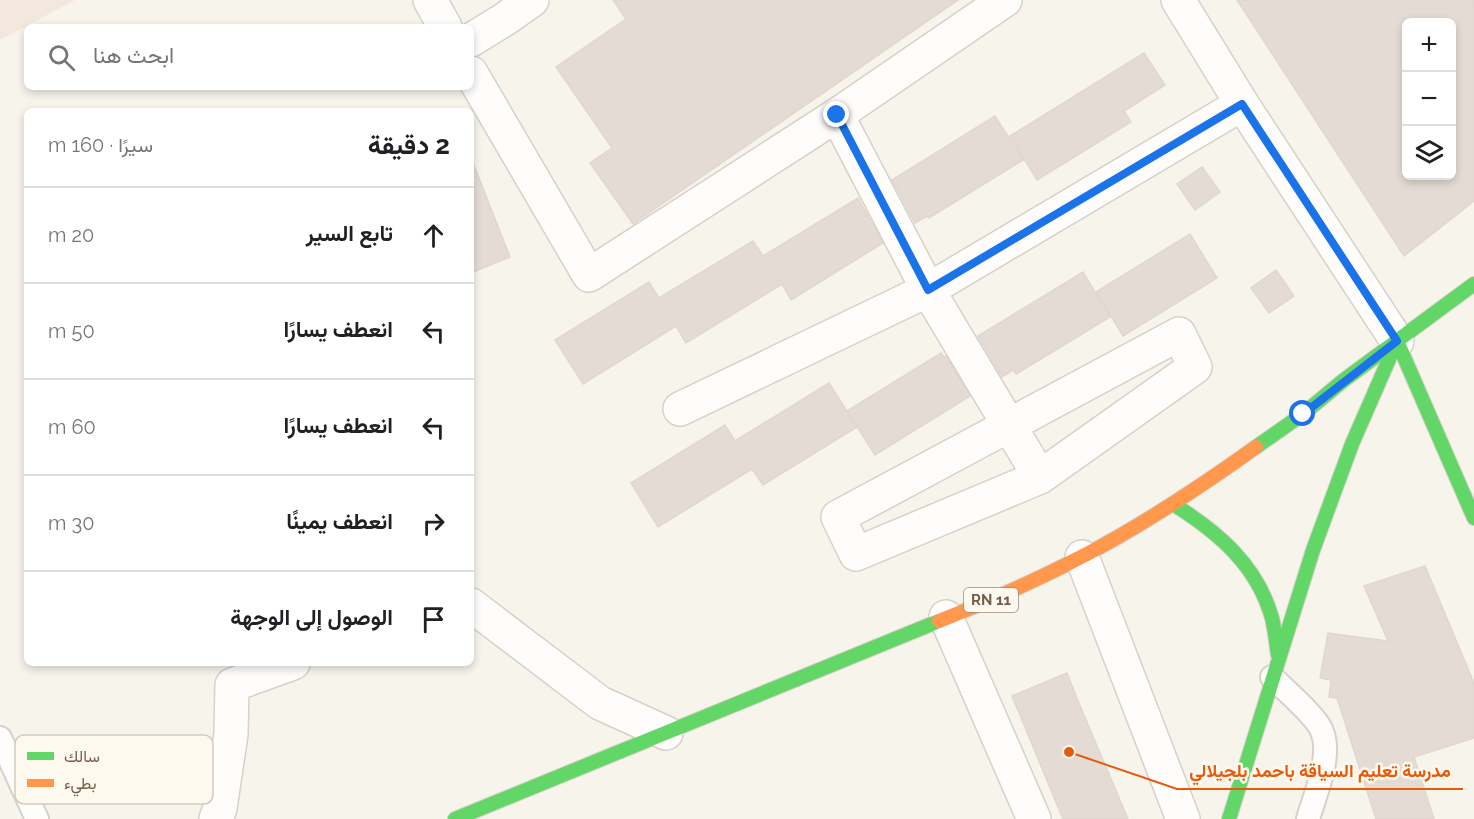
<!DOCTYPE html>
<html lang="ar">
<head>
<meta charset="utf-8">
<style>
  body { margin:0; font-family:Raleway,Vazirmatn,sans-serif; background:#f2f2f2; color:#202124; direction:rtl }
  .controls { position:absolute; right:18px; top:18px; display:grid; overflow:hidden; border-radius:9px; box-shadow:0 3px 9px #0003 }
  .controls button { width:54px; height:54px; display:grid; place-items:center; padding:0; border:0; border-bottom:2px solid #e0e0e0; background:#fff; color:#202124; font:30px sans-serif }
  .stop { position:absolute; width:18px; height:18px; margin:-14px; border:4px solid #1a73e8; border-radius:50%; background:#fff }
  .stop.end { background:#1a73e8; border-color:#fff; box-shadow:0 2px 6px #0008 }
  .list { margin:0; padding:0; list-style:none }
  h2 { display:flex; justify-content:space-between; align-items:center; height:78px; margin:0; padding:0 24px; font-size:26px }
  h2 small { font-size:20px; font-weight:400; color:#757577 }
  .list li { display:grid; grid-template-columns:39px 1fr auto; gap:18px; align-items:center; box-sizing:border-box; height:96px; padding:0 24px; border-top:2px solid #e0e0e0 }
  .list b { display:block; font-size:22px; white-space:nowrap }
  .list em { font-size:20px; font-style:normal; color:#757577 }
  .icon { flex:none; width:33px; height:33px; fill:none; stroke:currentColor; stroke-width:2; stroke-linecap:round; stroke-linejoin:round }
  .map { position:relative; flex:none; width:1474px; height:819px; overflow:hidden; direction:ltr }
  .search { position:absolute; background:#fff; box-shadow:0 3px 9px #0003; left:24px; top:24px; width:450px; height:66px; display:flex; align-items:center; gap:15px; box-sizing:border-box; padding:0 21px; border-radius:9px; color:#757577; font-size:22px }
  .panel { position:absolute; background:#fff; box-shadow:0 3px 9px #0003; left:24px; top:108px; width:450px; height:558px; border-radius:9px; direction:rtl }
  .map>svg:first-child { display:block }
  .commercial { fill:#f4e7dd }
  .building { fill:#e4dcd4; stroke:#e0d7cf; stroke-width:1.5; fill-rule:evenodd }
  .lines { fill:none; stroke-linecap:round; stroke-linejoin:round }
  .lane-casing { stroke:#d6d1ca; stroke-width:26 }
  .street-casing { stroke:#d6d1ca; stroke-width:36 }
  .fast-casing { stroke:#d7d0c8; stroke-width:16 }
  .slow-casing { stroke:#d7d0c8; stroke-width:16 }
  .lane { stroke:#fefdfc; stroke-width:22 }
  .street { stroke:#fefdfc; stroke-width:33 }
  .fast { stroke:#63d668; stroke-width:14 }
  .slow { stroke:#ff974d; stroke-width:14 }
  .route { stroke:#1a73e8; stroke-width:8 }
  .labels { text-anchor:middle; stroke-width:5; stroke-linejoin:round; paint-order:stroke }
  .shield { fill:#fef9ee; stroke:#9e8c7d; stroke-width:1.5 }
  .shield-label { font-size:15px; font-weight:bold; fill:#755d4d }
  .key { fill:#fef9ee; stroke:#d5cabe; stroke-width:1.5 }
  .key-label { font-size:16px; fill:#755d4d }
  .leader { fill:none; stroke:#e8590c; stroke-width:2 }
  .callout-dot { fill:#e8590c; stroke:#fef9ee; stroke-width:2 }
  .callout-label { font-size:18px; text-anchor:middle; font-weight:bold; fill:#e8590c; stroke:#fef9ee; stroke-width:5; stroke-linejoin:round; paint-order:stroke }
</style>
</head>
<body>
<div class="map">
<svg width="1474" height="819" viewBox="0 0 1474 819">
  <rect width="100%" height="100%" fill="#f7f4ec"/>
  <!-- commercial -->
  <path class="commercial" d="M 0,0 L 75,0 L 0,40 Z"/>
  <!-- building -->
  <path class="building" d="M 613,0 L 958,0 L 633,224 L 590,163 L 612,148 L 556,67 L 626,19 Z
    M 1237,0 L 1474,0 L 1474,201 L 1404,256 ZM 1407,22 L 1452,22 L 1452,176 L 1407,176 Z
    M 1144,53 L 1165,85 L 1124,111 L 1131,122 L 1037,180 L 1010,136 Z
    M 995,116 L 1023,160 L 929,218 L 927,216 L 915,223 L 892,180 Z
    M 473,163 L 510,257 L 471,273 L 471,164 Z
    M 1202,167 L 1220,192 L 1195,210 L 1177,184 Z
    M 858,198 L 883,243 L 791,300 L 782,284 L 686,343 L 676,326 L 583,384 L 555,340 L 649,282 L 659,298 L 753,241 L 763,256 Z
    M 1190,234 L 1217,278 L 1123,336 L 1096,292 Z
    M 1276,270 L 1294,296 L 1269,313 L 1251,288 Z
    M 1083,272 L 1110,317 L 1016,374 L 1013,370 L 1002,377 L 978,336 Z
    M 941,353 L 944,357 L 946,356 L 970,396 L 875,455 L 847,411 Z
    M 829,383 L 857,427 L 763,485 L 752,469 L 658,527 L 631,483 L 725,425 L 735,441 Z
    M 1425,566 L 1474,683 L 1474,738 L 1414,757 L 1434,819 L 1376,819 L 1337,698 L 1329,697 L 1331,680 L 1320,678 L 1328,633 L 1388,641 L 1364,586 Z
    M 1067,673 L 1078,701 L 1128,819 L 1063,819 L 1012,696 Z"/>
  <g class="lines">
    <!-- lane casing -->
    <g class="lane-casing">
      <path id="lane" d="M 1272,677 C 1287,692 1306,707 1318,724 C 1336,748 1315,794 1308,819
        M 0,738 L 37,819"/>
    </g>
    <!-- street casing -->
    <g class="street-casing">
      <path id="street" d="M 430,0 L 445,27
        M 1178,0 L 1242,104 L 1397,341
        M 471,40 L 505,19 L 532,0
        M 471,73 L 589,275 L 837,115 L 1005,0
        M 837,115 L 928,290 L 1040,477 L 1195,367 L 1179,334 L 838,517 L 856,554 L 1040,477
        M 680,409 L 928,290 L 1242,104
        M 1082,557 L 1183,819
        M 471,605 L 600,703 L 666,733
        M 946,617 L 1034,819
        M 216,819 L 220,808 L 231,734 L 232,685 L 293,663"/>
    </g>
    <!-- fast casing -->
    <g class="fast-casing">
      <path id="fast" d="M 1397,341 L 1474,518
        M 1256,447 L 1303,414 L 1344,380 L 1474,284
        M 1173,504 C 1218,532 1257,565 1272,618 C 1275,630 1276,643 1278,655
        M 455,819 L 939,621
        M 1229,819 L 1313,550 L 1352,444 L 1397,341"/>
    </g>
    <!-- slow casing -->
    <g class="slow-casing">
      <path id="slow" d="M 939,621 C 987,602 1035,581 1081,557 C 1142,526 1200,487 1256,447"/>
    </g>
    <!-- lane -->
    <use href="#lane" class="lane"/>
    <!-- street -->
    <use href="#street" class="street"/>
    <!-- fast -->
    <use href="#fast" class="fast"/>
    <!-- slow -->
    <use href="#slow" class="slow"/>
  </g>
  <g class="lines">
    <!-- route -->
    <path class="route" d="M 837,115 L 928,290 L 1242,104 L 1397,341 L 1303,414"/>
  </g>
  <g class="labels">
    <!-- shield labels -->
    <rect class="shield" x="964" y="588" width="54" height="24" rx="4.5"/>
    <g class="shield-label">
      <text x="991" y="605">RN 11</text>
    </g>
  </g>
  <!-- legend -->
  <rect x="15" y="735" width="198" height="69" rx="9" class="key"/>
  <rect x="27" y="752" width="27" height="8" fill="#63d668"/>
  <rect x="27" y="779" width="27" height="8" fill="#ff974d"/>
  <g class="key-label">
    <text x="64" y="762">سالك</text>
    <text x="64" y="789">بطيء</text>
  </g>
  <!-- callouts -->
  <path class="leader" d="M1069 752L1177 789H1463"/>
  <circle class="callout-dot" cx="1069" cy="752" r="6"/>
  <g class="callout-label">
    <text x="1320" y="777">مدرسة تعليم السياقة باحمد بلجيلالي</text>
  </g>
</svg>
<div class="controls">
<button>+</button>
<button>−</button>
<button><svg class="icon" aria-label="layers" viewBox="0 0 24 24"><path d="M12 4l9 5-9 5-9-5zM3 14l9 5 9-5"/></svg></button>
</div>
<div class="stop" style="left:1303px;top:414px"></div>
<div class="stop end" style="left:837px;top:115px"></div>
<div class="search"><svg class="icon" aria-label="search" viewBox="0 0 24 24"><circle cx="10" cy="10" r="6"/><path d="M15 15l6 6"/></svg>ابحث هنا</div>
<section class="panel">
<h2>2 دقيقة<small>سيرًا · 160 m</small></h2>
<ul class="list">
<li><svg class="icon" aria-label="ahead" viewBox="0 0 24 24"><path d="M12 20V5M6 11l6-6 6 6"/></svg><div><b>تابع السير</b></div><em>20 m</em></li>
<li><svg class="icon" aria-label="left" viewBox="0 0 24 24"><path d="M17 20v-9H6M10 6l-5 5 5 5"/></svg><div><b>انعطف يسارًا</b></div><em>50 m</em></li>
<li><svg class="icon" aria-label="left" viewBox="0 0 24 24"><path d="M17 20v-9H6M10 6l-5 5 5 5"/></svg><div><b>انعطف يسارًا</b></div><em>60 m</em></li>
<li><svg class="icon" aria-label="right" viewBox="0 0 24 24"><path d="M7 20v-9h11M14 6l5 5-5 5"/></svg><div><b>انعطف يمينًا</b></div><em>30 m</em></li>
<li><svg class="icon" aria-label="arrive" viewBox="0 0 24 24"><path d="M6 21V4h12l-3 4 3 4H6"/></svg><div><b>الوصول إلى الوجهة</b></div></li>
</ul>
</section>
</div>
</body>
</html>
